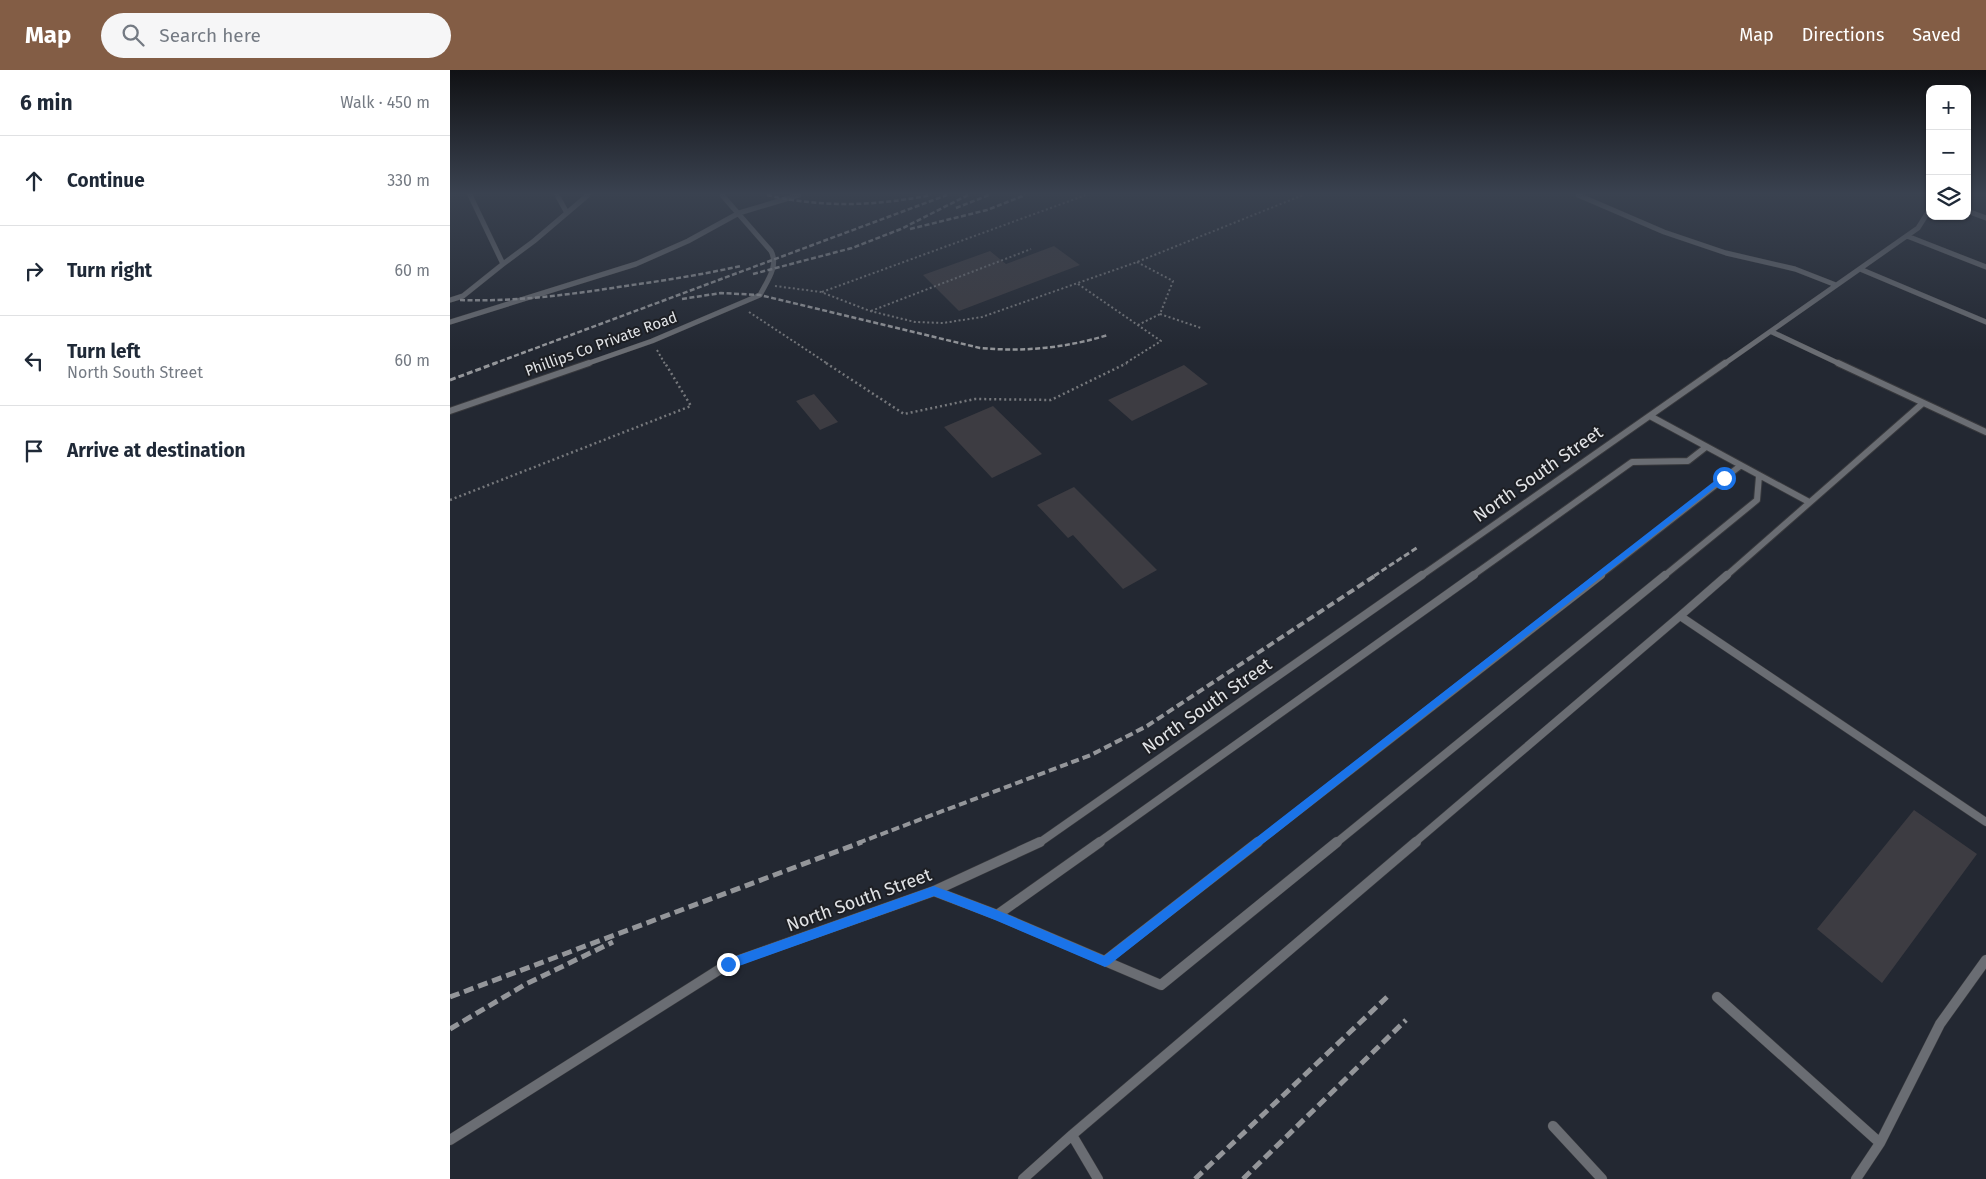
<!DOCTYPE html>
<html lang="en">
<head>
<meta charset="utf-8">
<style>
  body { margin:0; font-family:"Fira Sans",sans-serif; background:#f6f6f7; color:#1f2937 }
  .controls { position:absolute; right:15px; top:15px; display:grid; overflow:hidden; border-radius:10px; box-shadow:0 1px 4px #0004 }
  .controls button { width:45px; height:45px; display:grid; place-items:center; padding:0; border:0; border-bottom:1px solid #e0e1e3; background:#fff; color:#1f2937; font:25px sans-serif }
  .stop { position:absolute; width:15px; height:15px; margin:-11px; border:4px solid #1a73e8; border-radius:50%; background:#fff }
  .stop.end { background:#1a73e8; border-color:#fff; box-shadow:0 1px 5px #0008 }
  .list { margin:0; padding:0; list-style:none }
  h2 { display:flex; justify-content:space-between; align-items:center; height:65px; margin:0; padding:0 20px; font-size:21px }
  h2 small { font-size:16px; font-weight:400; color:#747a83 }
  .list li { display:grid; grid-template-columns:32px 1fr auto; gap:15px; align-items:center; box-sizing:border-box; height:90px; padding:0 20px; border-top:1px solid #e0e1e3 }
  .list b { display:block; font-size:19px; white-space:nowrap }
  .list p { margin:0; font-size:16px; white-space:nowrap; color:#747a83 }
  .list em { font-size:16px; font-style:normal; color:#747a83 }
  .icon { flex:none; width:28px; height:28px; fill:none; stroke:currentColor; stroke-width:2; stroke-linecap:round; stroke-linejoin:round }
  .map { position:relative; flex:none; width:1536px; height:1109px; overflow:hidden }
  header { display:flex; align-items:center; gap:30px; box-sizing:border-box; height:70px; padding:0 25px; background:#835d45; color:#fff }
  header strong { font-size:24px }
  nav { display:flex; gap:28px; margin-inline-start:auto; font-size:18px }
  .search { width:350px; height:45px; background:#f6f6f7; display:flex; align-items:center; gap:12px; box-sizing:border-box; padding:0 18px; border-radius:28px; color:#747a83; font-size:19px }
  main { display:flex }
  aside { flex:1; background:#fff }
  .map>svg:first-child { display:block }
  .built { fill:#232832 }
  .building { fill:#3d3c42 }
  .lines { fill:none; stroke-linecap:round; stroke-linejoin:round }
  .service-far3-casing { stroke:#38393d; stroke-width:5.5 }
  .service-far2-casing { stroke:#38393d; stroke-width:8 }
  .service-far1-casing { stroke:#38393d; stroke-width:9 }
  .service-casing { stroke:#38393d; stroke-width:11 }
  .path-far1 { stroke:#76787c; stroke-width:2; stroke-dasharray:2 2.5; stroke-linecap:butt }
  .path { stroke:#76787c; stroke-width:2.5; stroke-dasharray:2 3; stroke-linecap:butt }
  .service-far3 { stroke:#6a6d73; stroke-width:5 }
  .service-far2 { stroke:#6a6d73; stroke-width:6 }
  .service-far1 { stroke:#6a6d73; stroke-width:8 }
  .service { stroke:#6a6d73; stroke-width:10 }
  .rail-far3 { stroke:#94969a; stroke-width:2.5; stroke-dasharray:5 2.5; stroke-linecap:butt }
  .rail-far2 { stroke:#94969a; stroke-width:3; stroke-dasharray:6 3; stroke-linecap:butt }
  .rail-far1 { stroke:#94969a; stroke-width:4; stroke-dasharray:8 4; stroke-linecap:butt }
  .rail { stroke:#94969a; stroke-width:5; stroke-dasharray:10 5; stroke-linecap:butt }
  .route { fill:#1a73e8 }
  .labels { text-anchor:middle; stroke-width:4; stroke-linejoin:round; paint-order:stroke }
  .far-street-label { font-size:15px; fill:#e1e3e6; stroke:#1d1f24 }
  .street-label { font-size:18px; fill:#e1e3e6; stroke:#1d1f24 }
</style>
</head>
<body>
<header>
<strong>Map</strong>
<div class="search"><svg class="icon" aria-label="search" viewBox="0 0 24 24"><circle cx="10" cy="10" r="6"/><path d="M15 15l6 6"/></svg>Search here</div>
<nav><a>Map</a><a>Directions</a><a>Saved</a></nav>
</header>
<main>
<aside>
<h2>6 min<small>Walk · 450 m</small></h2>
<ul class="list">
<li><svg class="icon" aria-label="ahead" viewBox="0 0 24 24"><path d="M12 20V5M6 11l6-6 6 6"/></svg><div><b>Continue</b></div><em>330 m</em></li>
<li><svg class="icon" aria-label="right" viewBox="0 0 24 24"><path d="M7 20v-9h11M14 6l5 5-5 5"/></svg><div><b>Turn right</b></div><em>60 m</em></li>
<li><svg class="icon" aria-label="left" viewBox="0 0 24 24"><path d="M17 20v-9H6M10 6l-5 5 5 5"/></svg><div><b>Turn left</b><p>North South Street</p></div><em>60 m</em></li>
<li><svg class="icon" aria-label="arrive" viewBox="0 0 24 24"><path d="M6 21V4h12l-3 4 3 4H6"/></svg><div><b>Arrive at destination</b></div></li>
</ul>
</aside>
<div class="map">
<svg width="1536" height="1109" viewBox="0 0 1536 1109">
  <rect width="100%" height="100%" fill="#1d1f24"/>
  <!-- built -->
  <path class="built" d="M 0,125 L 1480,125 L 1480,146 L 1517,146 L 1517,125 L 1536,125 L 1536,1109 L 0,1109 Z"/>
  <!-- building -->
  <path class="building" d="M 604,176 L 630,195 L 509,241 L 473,205 L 540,181 L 556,194 Z
    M 734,295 L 758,314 L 682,351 L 658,330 Z
    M 364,324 L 388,352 L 370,360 L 346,331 Z
    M 543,336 L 592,384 L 542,408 L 494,357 Z
    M 624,417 L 707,500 L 673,519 L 623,465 L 618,468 L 587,435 Z
    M 1464,740 L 1527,784 L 1432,913 L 1367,859 Z"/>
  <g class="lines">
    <!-- service-far3 casing -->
    <g class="service-far3-casing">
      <path id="service-far3" d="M 107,125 L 117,143
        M 1128,125 L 1214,162 L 1276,183 L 1345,199 L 1386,215
        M 1517,141 L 1536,148
        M 1457,166 L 1536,197
        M 53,194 L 84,171 L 138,125
        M 1410,199 L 1536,252
        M 0,230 L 13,226 L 53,194 L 20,125
        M 0,252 L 186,194 L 238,171 L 289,143 L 349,125
        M 1322,262 L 1390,294
        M 136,294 L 202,271 L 310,225 C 317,211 329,196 321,181 L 272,125
        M 1274,294 L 1468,158 L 1480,139"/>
    </g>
    <!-- service-far2 casing -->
    <g class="service-far2-casing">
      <path id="service-far2" d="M 1388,293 L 1536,362
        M 0,341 L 139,293
        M 1200,346 L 1359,432
        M 971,506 L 1275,293
        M 1022,506 L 1182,392 L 1238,391 L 1256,377
        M 1149,506 L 1290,396
        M 1214,506 L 1307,430 L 1309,406
        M 1276,506 L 1473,333"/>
    </g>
    <!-- service-far1 casing -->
    <g class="service-far1-casing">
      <path id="service-far1" d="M 1277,505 L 1230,546 L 1536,752
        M 589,773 L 972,505
        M 648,773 L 1024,505
        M 807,773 L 1151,505
        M 886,773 L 1215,505
        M 964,773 L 1230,546"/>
    </g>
    <!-- service casing -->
    <g class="service-casing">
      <path id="service" d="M 484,821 L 547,845 L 711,915 L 887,772
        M 547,845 L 650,772
        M 655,891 L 808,772
        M 1267,927 L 1430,1073
        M 1103,1056 L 1152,1109
        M 0,1070 L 278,894 L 484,821 L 590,772
        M 573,1109 L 622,1065
        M 648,1109 L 622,1065 L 966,772
        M 1406,1109 L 1430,1073 L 1490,954 L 1536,890"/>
    </g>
    <!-- path-far1 -->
    <path class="path-far1" d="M 687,192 L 723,211 L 710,244 L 688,255
      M 628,214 L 711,271 L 674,294
      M 325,216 L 371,222 L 420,241 L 465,252 L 493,253 L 532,247 L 687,192 L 853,125
      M 372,222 L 636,125
      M 421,241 L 581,179
      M 299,242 L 378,294
      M 710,244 L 751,258
      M 207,280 L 215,294"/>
    <!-- path -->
    <path class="path" d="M 376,293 L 454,344 L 525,329 L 601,330 L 677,293
      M 0,430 L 241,336 L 215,293"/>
    <!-- service-far3 -->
    <use href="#service-far3" class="service-far3"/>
    <!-- service-far2 -->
    <use href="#service-far2" class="service-far2"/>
    <!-- service-far1 -->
    <use href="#service-far1" class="service-far1"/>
    <!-- service -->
    <use href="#service" class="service"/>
    <!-- rail-far3 -->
    <path class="rail-far3" d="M 317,125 C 372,138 426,136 481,125
      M 506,138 L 539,125
      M 460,159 L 537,140 L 575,125
      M 303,204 L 402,178 L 451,159 L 518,125
      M 232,229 L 271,223 L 310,225 L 530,278 C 575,282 615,278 658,265
      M 10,230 C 68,232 124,224 182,215 C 218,210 255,204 291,196
      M 43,294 L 497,125"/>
    <!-- rail-far2 -->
    <path class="rail-far2" d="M 0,310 L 46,293
      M 924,506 L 968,477"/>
    <!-- rail-far1 -->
    <path class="rail-far1" d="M 408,773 L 641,685 L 697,656 L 926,505"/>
    <!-- rail -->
    <path class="rail" d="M 0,927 L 412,772
      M 0,959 L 76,914 L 163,872
      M 745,1109 L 937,927
      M 793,1109 L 956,950"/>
  </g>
  <!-- sky -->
  <linearGradient id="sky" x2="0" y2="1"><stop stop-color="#101114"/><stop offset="0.44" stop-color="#3a4250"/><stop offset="1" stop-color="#3a4250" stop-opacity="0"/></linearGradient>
  <rect width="1536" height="281" fill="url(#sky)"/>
  <!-- route -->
  <path class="route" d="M 1271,406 L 1277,408 L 659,895 L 655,897 L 545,850 L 484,826 L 278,900 L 274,898 L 272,894 L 274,890 L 278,889 L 484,816 L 547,840 L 654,886 Z"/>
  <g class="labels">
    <!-- far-street labels -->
    <g class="far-street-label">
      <text transform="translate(151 274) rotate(-20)" y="5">Phillips Co Private Road</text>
    </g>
    <!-- street labels -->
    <g class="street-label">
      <text transform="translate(1088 404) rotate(-35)" y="6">North South Street</text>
      <text transform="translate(757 636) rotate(-35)" y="6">North South Street</text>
      <text transform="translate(409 830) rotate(-20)" y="6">North South Street</text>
    </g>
  </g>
</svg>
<div class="controls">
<button>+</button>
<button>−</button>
<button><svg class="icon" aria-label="layers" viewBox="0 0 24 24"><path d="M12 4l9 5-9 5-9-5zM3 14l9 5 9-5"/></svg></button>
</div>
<div class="stop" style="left:1274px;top:408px"></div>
<div class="stop end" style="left:278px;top:894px"></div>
</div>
</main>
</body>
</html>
